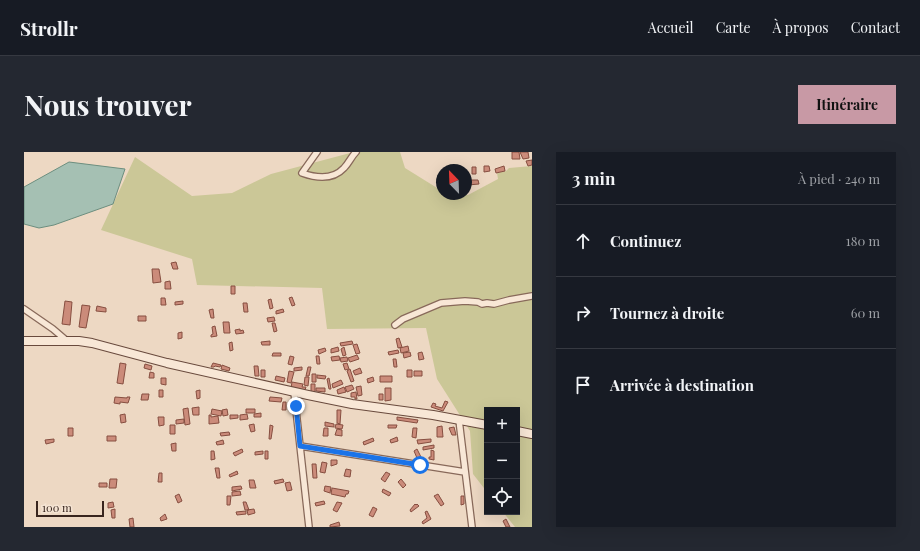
<!DOCTYPE html>
<html lang="fr">
<head>
<meta charset="utf-8">
<style>
  body { margin:0; font-family:"Playfair Display",serif; background:#242831; color:#f1f3f6 }
  .controls { position:absolute; right:12px; bottom:12px; display:grid; overflow:hidden; border-radius:0px; box-shadow:0 4px 16px #0002 }
  .controls button { width:36px; height:36px; display:grid; place-items:center; padding:0; border:0; border-bottom:1px solid #363941; background:#171b24; color:#f1f3f6; font:20px sans-serif }
  .compass { position:absolute; left:412px; top:12px; width:36px; height:36px; border-radius:50%; background:#171b24; box-shadow:0 4px 16px #0002; rotate:337deg }
  .scale { position:absolute; left:12px; bottom:10px; width:68px; box-sizing:border-box; padding-left:4px; border:2px solid #38251e; border-top:0; font-size:11px; line-height:14px; white-space:nowrap; color:#38251e; -webkit-text-stroke:3px #f5e4d3; paint-order:stroke }
  .stop { position:absolute; width:12px; height:12px; margin:-9px; border:3px solid #1a73e8; border-radius:50%; background:#fff }
  .stop.end { background:#1a73e8; border-color:#fff; box-shadow:0 1px 4px #0008 }
  .list { margin:0; padding:0; list-style:none }
  h2 { display:flex; justify-content:space-between; align-items:center; height:52px; margin:0; padding:0 16px; font-size:17px }
  h2 small { font-size:13px; font-weight:400; color:#9ea1a6 }
  .list li { display:grid; grid-template-columns:26px 1fr auto; gap:12px; align-items:center; box-sizing:border-box; height:72px; padding:0 16px; border-top:1px solid #363941 }
  .list b { display:block; font-size:15px; white-space:nowrap }
  .list em { font-size:13px; font-style:normal; color:#9ea1a6 }
  .icon { flex:none; width:22px; height:22px; fill:none; stroke:currentColor; stroke-width:2; stroke-linecap:round; stroke-linejoin:round }
  .map { position:relative; flex:none; width:508px; height:375px; overflow:hidden; border-radius:0px }
  header { display:flex; align-items:center; gap:24px; box-sizing:border-box; height:56px; padding:0 20px; background:#171b24; border-bottom:1px solid #363941 }
  header strong { font-size:19px }
  nav { display:flex; gap:22px; margin-inline-start:auto; font-size:14px }
  .intro { display:flex; align-items:center; justify-content:space-between; box-sizing:border-box; height:96px; padding:0 24px }
  h1 { margin:0; font-size:28px }
  .button { padding:10px 18px; border-radius:0px; background:#c899a5; color:#111; font-size:14px; font-weight:700 }
  main { display:flex; gap:24px; padding:0 24px }
  aside { flex:1; background:#171b24; border-radius:0px; box-shadow:0 4px 16px #0002 }
  .map>svg:first-child { display:block }
  .green { fill:#cbc797 }
  .water { fill:#a5c0b3; stroke:#6c8e7f }
  .building { fill:#cb8b7a; stroke:#864e40 }
  .lines { fill:none; stroke-linecap:round; stroke-linejoin:round }
  .street-casing { stroke:#88695a; stroke-width:8 }
  .secondary-casing { stroke:#694a3d; stroke-width:10 }
  .street { stroke:#f8e7d6; stroke-width:5.5 }
  .secondary { stroke:#f8e7d6; stroke-width:8 }
  .route { stroke:#1a73e8; stroke-width:5 }
</style>
</head>
<body>
<header>
<strong>Strollr</strong>
<nav><a>Accueil</a><a>Carte</a><a>À propos</a><a>Contact</a></nav>
</header>
<div class="intro"><h1>Nous trouver</h1><a class="button">Itinéraire</a></div>
<main>
<div class="map">
<svg width="508" height="375" viewBox="0 0 508 375">
  <rect width="100%" height="100%" fill="#edd8c3"/>
  <!-- green -->
  <path class="green" d="M 330,0 L 376,0 L 381,16 L 418,39 L 418,42 L 444,43 L 474,27 L 473,21 L 482,19 L 485,16 L 508,14 L 508,375 L 491,375 L 479,360 L 493,360 L 493,258 L 463,258 L 463,340 L 449,322 L 446,279 L 413,227 L 402,176 L 303,177 L 298,136 L 173,133 L 168,107 L 77,78 L 111,5 L 168,44 L 208,41 L 247,22 Z"/>
  <!-- water -->
  <path class="water" d="M 45,10 L 101,17 L 89,52 L 30,73 L 15,76 L 0,72 L 0,35 Z"/>
  <!-- building -->
  <path class="building" d="M 488,0 L 495,0 L 496,7 L 488,7 Z
    M 496,0 L 504,0 L 505,6 L 499,7 Z
    M 508,8 L 508,13 L 504,14 L 502,9 Z
    M 460,14 L 465,14 L 466,19 L 460,20 Z
    M 480,14 L 481,19 L 472,21 L 471,17 Z
    M 448,15 L 452,15 L 452,22 L 448,22 Z
    M 443,28 L 454,28 L 455,32 L 444,33 Z
    M 152,110 L 154,117 L 149,117 L 147,111 Z
    M 128,117 L 135,117 L 137,130 L 129,131 Z
    M 146,129 L 147,137 L 141,137 L 141,130 Z
    M 207,134 L 211,134 L 211,142 L 207,142 Z
    M 268,145 L 271,153 L 268,154 L 265,146 Z
    M 137,146 L 141,146 L 142,153 L 137,153 Z
    M 247,147 L 249,156 L 246,157 L 244,148 Z
    M 41,149 L 48,150 L 46,173 L 38,172 Z
    M 159,149 L 159,152 L 151,153 L 151,150 Z
    M 219,151 L 223,151 L 224,160 L 220,160 Z
    M 58,153 L 66,154 L 62,176 L 55,175 Z
    M 73,154 L 82,156 L 82,160 L 72,159 Z
    M 189,157 L 190,166 L 187,166 L 185,158 Z
    M 259,157 L 260,160 L 252,162 L 252,159 Z
    M 114,164 L 122,164 L 122,169 L 114,169 Z
    M 250,165 L 251,169 L 244,170 L 243,166 Z
    M 199,170 L 205,170 L 206,181 L 200,181 Z
    M 248,171 L 251,171 L 253,179 L 250,180 Z
    M 191,174 L 193,184 L 187,185 L 187,183 L 189,182 L 188,175 Z
    M 216,177 L 216,179 L 219,178 L 220,181 L 212,182 L 211,178 Z
    M 158,180 L 158,186 L 154,187 L 154,181 Z
    M 375,186 L 378,195 L 374,196 L 372,187 Z
    M 246,189 L 246,193 L 238,193 L 237,190 Z
    M 328,189 L 329,192 L 317,194 L 316,191 Z
    M 208,190 L 209,198 L 206,199 L 205,191 Z
    M 333,192 L 336,201 L 332,202 L 329,193 Z
    M 384,194 L 385,199 L 377,201 L 376,196 Z
    M 314,195 L 315,199 L 307,201 L 307,197 Z
    M 320,195 L 322,203 L 319,204 L 317,197 Z
    M 301,196 L 302,199 L 295,202 L 294,198 Z
    M 374,198 L 375,201 L 365,203 L 364,200 Z
    M 386,200 L 387,204 L 380,206 L 379,201 Z
    M 398,200 L 400,207 L 395,208 L 394,201 Z
    M 249,201 L 257,201 L 257,204 L 248,204 Z
    M 333,203 L 335,207 L 326,210 L 324,206 Z
    M 266,204 L 270,205 L 268,213 L 264,212 Z
    M 292,204 L 295,204 L 296,212 L 293,212 Z
    M 315,204 L 316,208 L 308,209 L 307,205 Z
    M 323,205 L 324,209 L 317,210 L 316,206 Z
    M 369,207 L 372,207 L 373,215 L 370,215 Z
    M 96,211 L 102,212 L 99,232 L 93,231 Z
    M 189,211 L 197,213 L 196,215 L 191,214 L 190,215 L 187,215 Z
    M 323,211 L 325,217 L 321,218 L 319,212 Z
    M 121,212 L 128,214 L 127,218 L 120,216 Z
    M 198,213 L 206,216 L 205,219 L 197,217 Z
    M 230,214 L 234,214 L 235,224 L 231,224 Z
    M 278,215 L 278,218 L 270,219 L 270,216 Z
    M 284,215 L 287,215 L 285,224 L 282,224 Z
    M 336,216 L 338,221 L 331,223 L 329,219 Z
    M 326,217 L 330,229 L 327,230 L 323,219 Z
    M 237,218 L 241,218 L 241,225 L 237,225 Z
    M 383,218 L 388,218 L 388,225 L 383,225 Z
    M 265,219 L 270,220 L 267,231 L 263,230 Z
    M 390,219 L 398,219 L 398,224 L 390,224 Z
    M 126,220 L 130,221 L 130,226 L 125,226 Z
    M 288,222 L 292,222 L 292,230 L 288,230 Z
    M 293,223 L 302,224 L 301,227 L 293,226 Z
    M 252,224 L 261,226 L 260,230 L 251,228 Z
    M 356,224 L 368,224 L 368,230 L 356,230 Z
    M 281,225 L 285,225 L 284,234 L 280,233 Z
    M 349,225 L 350,229 L 344,231 L 343,227 Z
    M 137,226 L 142,226 L 142,233 L 137,232 Z
    M 305,226 L 307,237 L 305,237 L 303,227 Z
    M 317,228 L 319,232 L 309,236 L 308,232 Z
    M 268,230 L 279,232 L 278,235 L 282,235 L 281,238 L 267,236 Z
    M 287,232 L 291,232 L 291,240 L 287,240 Z
    M 328,233 L 330,237 L 323,240 L 321,235 Z
    M 337,234 L 338,243 L 334,244 L 332,235 Z
    M 320,235 L 322,240 L 314,242 L 313,238 Z
    M 292,236 L 301,236 L 301,240 L 292,239 Z
    M 361,236 L 367,236 L 367,248 L 361,249 Z
    M 135,238 L 139,238 L 139,245 L 135,245 Z
    M 176,238 L 176,246 L 173,247 L 172,239 Z
    M 332,240 L 333,247 L 331,247 L 331,245 L 327,245 L 327,241 Z
    M 118,242 L 125,242 L 124,248 L 117,248 Z
    M 355,242 L 359,242 L 359,248 L 355,248 Z
    M 91,245 L 103,246 L 103,245 L 106,245 L 104,251 L 96,250 L 96,252 L 90,251 Z
    M 246,245 L 258,246 L 257,250 L 245,249 Z
    M 421,249 L 424,250 L 419,259 L 407,255 L 409,251 L 412,252 L 411,254 L 418,256 Z
    M 259,250 L 262,250 L 262,258 L 258,258 Z
    M 175,255 L 175,263 L 169,263 L 168,256 Z
    M 164,256 L 166,272 L 161,273 L 159,257 Z
    M 188,257 L 198,259 L 197,264 L 187,262 Z
    M 203,257 L 204,263 L 199,264 L 198,258 Z
    M 222,257 L 231,257 L 231,261 L 222,261 Z
    M 313,258 L 317,258 L 316,272 L 313,271 Z
    M 237,261 L 237,265 L 230,265 L 230,262 Z
    M 101,262 L 102,270 L 97,271 L 96,263 Z
    M 223,262 L 224,267 L 216,268 L 216,263 Z
    M 185,263 L 187,263 L 187,265 L 194,264 L 195,271 L 185,272 Z
    M 206,263 L 214,263 L 214,266 L 206,267 Z
    M 134,265 L 140,265 L 140,273 L 135,274 Z
    M 373,265 L 394,268 L 393,271 L 373,268 Z
    M 160,267 L 160,271 L 152,272 L 152,268 Z
    M 301,270 L 310,272 L 310,275 L 301,274 Z
    M 230,272 L 231,279 L 227,280 L 225,273 Z
    M 312,272 L 319,273 L 318,277 L 311,276 Z
    M 146,273 L 151,273 L 151,282 L 146,282 Z
    M 246,273 L 249,274 L 247,287 L 245,287 Z
    M 364,273 L 373,273 L 372,276 L 364,276 Z
    M 418,274 L 419,285 L 413,285 L 413,275 Z
    M 430,275 L 432,283 L 428,283 L 425,276 Z
    M 44,276 L 49,276 L 49,284 L 44,284 Z
    M 300,276 L 304,276 L 304,284 L 299,284 Z
    M 389,276 L 393,276 L 392,286 L 388,285 Z
    M 313,277 L 318,278 L 318,284 L 311,283 Z
    M 205,280 L 206,283 L 197,284 L 196,281 Z
    M 83,284 L 92,284 L 92,289 L 83,289 Z
    M 373,285 L 374,289 L 367,291 L 366,288 Z
    M 349,286 L 350,289 L 340,293 L 339,290 Z
    M 30,287 L 30,290 L 22,292 L 21,288 Z
    M 407,287 L 407,290 L 394,292 L 393,288 Z
    M 199,288 L 200,292 L 193,293 L 192,290 Z
    M 152,291 L 152,299 L 148,299 L 147,292 Z
    M 410,293 L 410,296 L 399,298 L 399,295 Z
    M 218,297 L 219,300 L 211,304 L 209,301 Z
    M 393,297 L 397,305 L 393,306 L 390,299 Z
    M 407,298 L 410,299 L 410,308 L 405,307 L 405,305 L 407,305 Z
    M 187,299 L 190,299 L 191,307 L 187,308 Z
    M 239,299 L 239,302 L 231,303 L 231,300 Z
    M 241,299 L 244,299 L 244,307 L 241,307 Z
    M 307,308 L 313,308 L 313,312 L 307,314 Z
    M 298,310 L 303,311 L 301,321 L 296,320 Z
    M 288,312 L 292,312 L 293,326 L 289,326 Z
    M 191,316 L 195,316 L 196,326 L 193,326 Z
    M 322,317 L 327,318 L 326,325 L 320,324 Z
    M 213,319 L 214,322 L 206,325 L 205,323 Z
    M 362,320 L 366,322 L 361,330 L 357,327 Z
    M 135,321 L 138,321 L 138,330 L 134,330 Z
    M 86,327 L 93,327 L 92,336 L 85,336 Z
    M 259,327 L 260,330 L 251,332 L 250,329 Z
    M 377,327 L 382,333 L 379,336 L 374,330 Z
    M 225,328 L 230,328 L 232,336 L 226,336 Z
    M 266,330 L 268,338 L 263,339 L 261,331 Z
    M 75,331 L 83,331 L 83,335 L 75,335 Z
    M 217,334 L 218,337 L 208,339 L 208,335 Z
    M 301,334 L 307,335 L 306,341 L 300,339 Z
    M 308,336 L 325,339 L 324,342 L 322,342 L 321,345 L 307,342 Z
    M 359,337 L 367,341 L 365,344 L 358,340 Z
    M 216,339 L 217,343 L 208,344 L 208,340 Z
    M 155,342 L 158,349 L 154,351 L 151,344 Z
    M 414,342 L 420,352 L 417,354 L 410,344 Z
    M 203,344 L 207,344 L 206,353 L 203,353 Z
    M 437,344 L 440,344 L 440,352 L 437,353 Z
    M 300,349 L 301,352 L 292,354 L 291,351 Z
    M 89,350 L 90,355 L 84,356 L 84,351 Z
    M 219,350 L 222,350 L 225,358 L 221,358 Z
    M 313,350 L 318,351 L 313,360 L 309,358 Z
    M 391,352 L 392,353 L 393,352 L 395,354 L 387,360 L 386,358 Z
    M 349,355 L 353,357 L 349,365 L 345,363 Z
    M 91,357 L 91,366 L 88,366 L 87,358 Z
    M 230,357 L 231,361 L 224,363 L 223,358 Z
    M 222,359 L 222,362 L 213,363 L 212,360 Z
    M 403,359 L 407,367 L 399,372 L 398,370 L 403,366 L 401,360 Z
    M 141,362 L 143,367 L 137,369 L 136,366 Z
    M 109,366 L 110,375 L 106,375 L 105,367 Z
    M 482,367 L 486,375 L 482,375 L 479,369 Z
    M 315,370 L 316,374 L 306,375 L 306,373 Z"/>
  <g class="lines">
    <!-- street casing -->
    <g class="street-casing">
      <path id="street" d="M 293,0 L 278,21 C 292,26 309,28 320,16 C 325,11 327,5 332,0
        M 0,157 L 29,177 L 43,189
        M 371,173 L 379,167 L 417,151 L 441,149 L 454,150 L 458,152 L 463,151 L 470,152 L 485,148 L 508,144
        M 270,240 L 285,375
        M 435,268 L 448,375
        M 276,294 L 441,320"/>
    </g>
    <!-- secondary casing -->
    <g class="secondary-casing">
      <path id="secondary" d="M 0,189 L 55,189 L 68,191 L 143,211 L 284,243 L 328,252 L 409,263 L 463,273
        M 493,279 L 508,282"/>
    </g>
    <!-- street -->
    <use href="#street" class="street"/>
    <!-- secondary -->
    <use href="#secondary" class="secondary"/>
  </g>
  <g class="lines">
    <!-- route -->
    <path class="route" d="M 272,254 L 276,294 L 396,313"/>
  </g>
</svg>
<div class="controls">
<button>+</button>
<button>−</button>
<button><svg class="icon" aria-label="locate" viewBox="0 0 24 24"><circle cx="12" cy="12" r="6"/><path d="M12 2v4M12 18v4M2 12h4M18 12h4"/></svg></button>
</div>
<svg class="compass" viewBox="-18 -18 36 36"><path d="M0-13l5 13h-10z" fill="#e53935"/><path d="M0 13l5-13h-10z" fill="#9ea1a6"/></svg>
<div class="scale">100 m</div>
<div class="stop" style="left:396px;top:313px"></div>
<div class="stop end" style="left:272px;top:254px"></div>
</div>
<aside>
<h2>3 min<small>À pied · 240 m</small></h2>
<ul class="list">
<li><svg class="icon" aria-label="ahead" viewBox="0 0 24 24"><path d="M12 20V5M6 11l6-6 6 6"/></svg><div><b>Continuez</b></div><em>180 m</em></li>
<li><svg class="icon" aria-label="right" viewBox="0 0 24 24"><path d="M7 20v-9h11M14 6l5 5-5 5"/></svg><div><b>Tournez à droite</b></div><em>60 m</em></li>
<li><svg class="icon" aria-label="arrive" viewBox="0 0 24 24"><path d="M6 21V4h12l-3 4 3 4H6"/></svg><div><b>Arrivée à destination</b></div></li>
</ul>
</aside>
</main>
</body>
</html>
